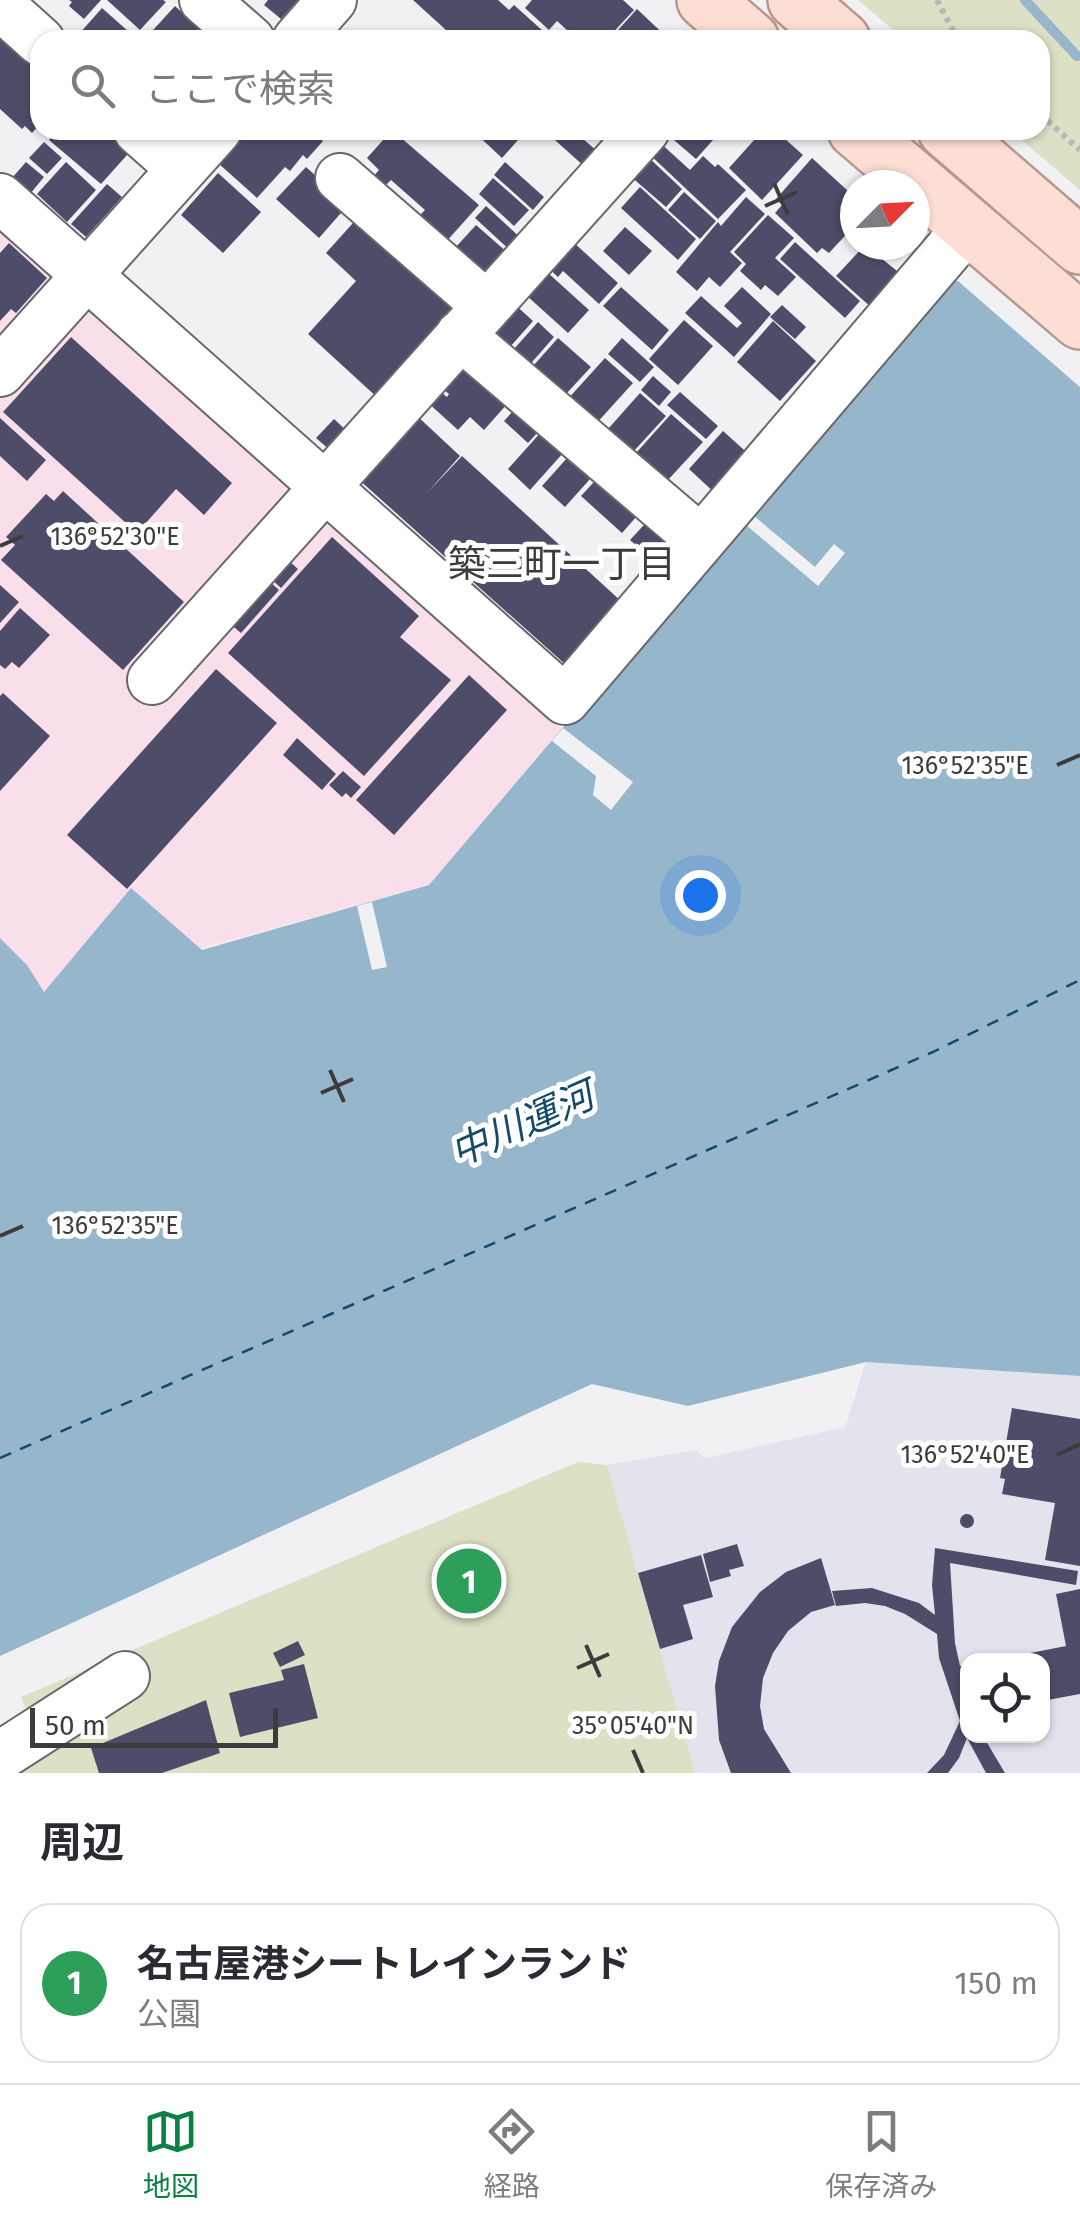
<!DOCTYPE html>
<html lang="ja">
<head>
<meta charset="utf-8">
<style>
  body { margin:0; font-family:"Fira Sans","Noto Sans JP",sans-serif; background:#f7f7f7; color:#2b2b33 }
  .controls { position:absolute; right:30px; bottom:30px; display:grid; overflow:hidden; border-radius:20px; box-shadow:0 2px 8px #0004 }
  .controls button { width:90px; height:90px; display:grid; place-items:center; padding:0; border:0; border-bottom:2px solid #e1e1e2; background:#fff; color:#2b2b33; font:50px sans-serif }
  .compass { position:absolute; left:840px; top:170px; width:90px; height:90px; border-radius:50%; background:#fff; box-shadow:0 2px 8px #0004; rotate:66deg }
  .scale { position:absolute; left:30px; bottom:25px; width:248px; box-sizing:border-box; padding-left:10px; border:5px solid #3c3c3d; border-top:0; font-size:28px; line-height:35px; white-space:nowrap; color:#3c3c3d; -webkit-text-stroke:8px #fefeff; paint-order:stroke }
  .you { position:absolute; left:700px; top:895px; width:35px; height:35px; margin:-25px; border:8px solid #fff; border-radius:50%; background:#1a73e8; box-shadow:0 0 0 15px #1a73e833 }
  .badge { display:grid; place-items:center; width:65px; height:65px; border-radius:50%; background:#0b8043; color:#fff; font-size:32px; font-weight:700 }
  .pin { position:absolute; translate:-50% -50%; border:5px solid #fff; box-shadow:0 2px 10px #0006 }
  .list { margin:0; padding:0; list-style:none }
  h2 { display:flex; justify-content:space-between; align-items:center; height:130px; margin:0; padding:0 40px; font-size:42px }
  h2 small { font-size:32px; font-weight:400; color:#7c7c81 }
  .list li { display:grid; grid-template-columns:65px 1fr auto; gap:30px; align-items:center; box-sizing:border-box; height:160px; margin:0 20px 20px; padding:0 20px; border:2px solid #e1e1e2; border-radius:30px }
  .list b { display:block; font-size:38px; white-space:nowrap }
  .list p { margin:0; font-size:32px; white-space:nowrap; color:#7c7c81 }
  .list em { font-size:32px; font-style:normal; color:#7c7c81 }
  .icon { flex:none; width:55px; height:55px; fill:none; stroke:currentColor; stroke-width:2; stroke-linecap:round; stroke-linejoin:round }
  .map { position:relative; flex:none; width:1080px; height:1773px; overflow:hidden }
  .search { position:absolute; background:#fff; box-shadow:0 2px 8px #0004; left:30px; right:30px; top:30px; height:110px; display:flex; align-items:center; gap:25px; box-sizing:border-box; padding:0 35px; border-radius:30px; color:#7c7c81; font-size:38px }
  .sheet { height:310px; background:#fff }
  nav { display:flex; justify-content:space-around; align-items:center; box-sizing:border-box; height:140px; border-top:2px solid #e1e1e2; background:#fff; font-size:28px; color:#7c7c81 }
  nav a { display:grid; justify-items:center; gap:5px }
  nav .on { color:#0b8043 }
  .map>svg:first-child { display:block }
  .built { fill:#e3e3ee; fill-rule:evenodd }
  .industrial { fill:#f8dfea }
  .green { fill:#dce0c4 }
  .water { fill:#96b6cc }
  .pier { fill:#f1f1f4 }
  .lines { fill:none; stroke-linecap:round; stroke-linejoin:round }
  .stream { stroke:#96b6cc; stroke-width:10 }
  .ferry { stroke:#134a6a; stroke-width:2.5; stroke-dasharray:12 10; stroke-linecap:butt }
  .building { fill:#4e4d69 }
  .minor-casing { stroke:#68686b; stroke-width:52 }
  .major-casing { stroke:#b9978d; stroke-width:60 }
  .path { stroke:#b8b8ba; stroke-width:6; stroke-dasharray:5 5; stroke-linecap:butt }
  .minor { stroke:#fff; stroke-width:48 }
  .major { stroke:#fdded4; stroke-width:55 }
  .ticks { fill:none; stroke:#3c3c3d; stroke-width:4 }
  .labels { text-anchor:middle; stroke-width:10; stroke-linejoin:round; paint-order:stroke }
  .neighbourhood-label { font-size:38px; fill:#3c3c3d; stroke:#fefeff }
  .water-label { font-size:38px; font-style:italic; fill:#134a6a; stroke:#fefeff }
  .ticks-label { font-size:25px; text-anchor:middle; fill:#3c3c3d; stroke:#fefeff; stroke-width:10; stroke-linejoin:round; paint-order:stroke }
</style>
</head>
<body>
<div class="map">
<svg width="1080" height="1773" viewBox="0 0 1080 1773">
  <rect width="100%" height="100%" fill="#f1f1f4"/>
  <!-- built -->
  <path class="built" d="M 866,1362 L 1080,1376 L 1080,1773 L 695,1773 L 607,1465 L 696,1450 L 705,1458 L 845,1427 ZM 968,1660 L 1042,1660 L 1042,1736 L 968,1736 Z"/>
  <!-- industrial -->
  <path class="industrial" d="M 0,224 L 562,729 L 429,885 L 43,992 L 27,965 L 0,938 Z"/>
  <!-- green -->
  <path class="green" d="M 858,0 L 1080,0 L 1080,190 L 1010,130 L 1040,130 L 1040,40 L 905,40 Z
    M 578,1462 L 607,1465 L 695,1773 L 0,1773 L 35,1729 L 21,1697 Z"/>
  <!-- water -->
  <path class="water" d="M 958,281 L 1080,387 L 1080,1376 L 866,1362 L 688,1406 L 592,1384 L 0,1656 L 0,938 L 27,965 L 44,992 L 131,888 L 202,950 L 429,885 L 941,283 Z"/>
  <!-- pier -->
  <path class="pier" d="M 748,511 L 815,567 L 834,544 L 845,553 L 818,586 L 740,520 Z
    M 563,728 L 633,782 L 611,810 L 593,795 L 596,776 L 552,741 Z
    M 372,902 L 387,967 L 372,970 L 357,906 Z"/>
  <g class="lines">
    <!-- stream -->
    <path class="stream" d="M 1025,0 L 1077,56"/>
    <!-- ferry -->
    <path class="ferry" d="M 0,1458 L 933,1052 L 1080,980"/>
  </g>
  <!-- building -->
  <path class="building" d="M 69,0 L 101,0 L 84,19 L 69,6 L 72,2 Z
    M 107,0 L 163,0 L 166,2 L 140,30 Z
    M 268,0 L 298,0 L 281,19 L 264,5 Z
    M 413,0 L 498,0 L 509,10 L 514,5 L 553,40 L 457,40 Z
    M 532,0 L 623,0 L 634,10 L 606,40 L 578,40 L 557,21 L 549,30 L 525,8 Z
    M 175,6 L 201,30 L 192,40 L 164,40 L 161,37 L 144,40 Z
    M 102,8 L 138,40 L 85,40 L 79,34 Z
    M 637,9 L 655,26 L 670,40 L 609,40 Z
    M 0,37 L 40,73 L 40,124 L 32,133 L 25,126 L 22,129 L 0,109 Z
    M 58,130 L 120,130 L 136,145 L 101,184 L 49,140 Z
    M 248,130 L 311,130 L 323,141 L 307,159 L 303,155 L 290,171 L 285,167 L 257,198 L 218,163 Z
    M 392,130 L 479,205 L 445,243 L 417,218 L 425,210 L 391,180 L 383,188 L 372,178 L 379,170 L 367,158 Z
    M 472,130 L 527,130 L 502,158 Z
    M 550,130 L 573,130 L 598,152 L 585,167 L 547,133 Z
    M 671,130 L 722,130 L 696,159 L 667,134 Z
    M 763,130 L 775,130 L 803,155 L 762,200 L 729,168 Z
    M 657,140 L 690,170 L 703,156 L 715,167 L 718,164 L 746,190 L 718,219 L 647,152 Z
    M 44,142 L 62,158 L 47,174 L 29,158 Z
    M 647,156 L 682,189 L 666,207 L 629,175 Z
    M 812,158 L 848,191 L 844,196 L 855,206 L 855,225 L 829,253 L 822,248 L 817,253 L 775,213 L 782,205 L 776,199 Z
    M 26,162 L 44,177 L 30,194 L 12,178 Z
    M 66,162 L 96,190 L 67,222 L 37,194 Z
    M 505,162 L 544,197 L 533,210 L 494,175 Z
    M 306,167 L 348,205 L 319,238 L 276,199 Z
    M 218,173 L 261,212 L 223,253 L 181,215 Z
    M 493,178 L 529,210 L 514,226 L 479,194 Z
    M 107,184 L 122,197 L 86,237 L 71,224 Z
    M 640,187 L 696,239 L 678,260 L 621,208 Z
    M 684,192 L 716,221 L 700,239 L 668,210 Z
    M 746,197 L 765,214 L 730,252 L 742,263 L 720,287 L 709,277 L 697,291 L 676,272 L 718,222 L 721,226 Z
    M 486,206 L 522,239 L 512,252 L 475,218 Z
    M 362,213 L 464,305 L 379,399 L 308,334 L 356,281 L 326,253 Z
    M 768,215 L 794,238 L 775,258 L 796,277 L 778,296 L 765,285 L 761,290 L 740,271 L 746,264 L 734,252 Z
    M 476,225 L 508,253 L 487,277 L 455,248 Z
    M 625,227 L 652,251 L 629,275 L 603,251 Z
    M 572,241 L 618,283 L 599,304 L 563,271 L 558,277 L 544,264 Z
    M 795,242 L 860,301 L 845,318 L 780,259 Z
    M 9,243 L 47,278 L 16,313 L 11,309 L 0,321 L 0,253 Z
    M 865,245 L 902,275 L 872,308 L 836,276 Z
    M 547,272 L 589,310 L 568,333 L 526,295 Z
    M 621,287 L 669,330 L 652,350 L 603,306 Z
    M 742,287 L 771,314 L 734,357 L 685,313 L 701,296 L 737,328 L 742,323 L 724,306 Z
    M 511,301 L 533,321 L 503,355 L 481,335 Z
    M 782,305 L 806,327 L 795,339 L 770,317 Z
    M 684,320 L 713,346 L 678,385 L 649,359 Z
    M 773,321 L 816,361 L 780,401 L 737,362 Z
    M 538,322 L 554,337 L 526,369 L 505,359 Z
    M 71,337 L 232,483 L 204,515 L 176,489 L 137,533 L 3,412 Z
    M 558,338 L 591,367 L 566,394 L 534,365 Z
    M 622,338 L 654,367 L 640,382 L 608,354 Z
    M 469,351 L 517,393 L 484,430 L 470,417 L 458,430 L 425,400 L 436,388 L 447,397 L 449,394 L 438,385 Z
    M 605,358 L 633,383 L 594,426 L 566,401 Z
    M 653,376 L 671,392 L 659,406 L 641,390 Z
    M 680,392 L 718,426 L 706,439 L 667,405 Z
    M 640,393 L 666,416 L 633,452 L 608,429 Z
    M 524,399 L 548,421 L 528,443 L 504,421 Z
    M 415,414 L 460,456 L 427,493 L 462,456 L 622,602 L 566,665 L 357,478 Z
    M 671,414 L 703,442 L 667,481 L 636,453 Z
    M 0,418 L 46,460 L 27,481 L 0,456 Z
    M 334,419 L 348,432 L 331,451 L 316,438 Z
    M 550,422 L 572,443 L 530,490 L 508,469 Z
    M 723,431 L 753,458 L 718,496 L 689,469 Z
    M 576,448 L 599,469 L 565,507 L 542,486 Z
    M 604,471 L 644,508 L 622,533 L 581,496 Z
    M 63,491 L 184,602 L 123,670 L 1,560 L 15,545 L 6,537 L 46,494 L 54,501 Z
    M 654,514 L 681,538 L 657,564 L 630,540 Z
    M 332,537 L 419,616 L 400,637 L 451,680 L 364,776 L 228,653 Z
    M 287,559 L 298,569 L 281,588 L 270,578 Z
    M 268,580 L 279,590 L 241,633 L 229,623 Z
    M 0,585 L 19,602 L 0,623 Z
    M 20,608 L 50,635 L 19,668 L 12,662 L 5,669 L 0,665 L 0,631 Z
    M 216,669 L 277,723 L 127,889 L 67,835 Z
    M 469,675 L 507,710 L 394,835 L 356,800 Z
    M 3,693 L 50,736 L 0,791 L 0,696 Z
    M 297,738 L 336,774 L 322,790 L 283,755 Z
    M 343,771 L 361,787 L 351,798 L 346,793 L 342,797 L 329,785 Z
    M 1012,1408 L 1080,1419 L 1080,1566 L 1045,1560 L 1055,1503 L 1002,1494 L 1005,1479 L 1000,1478 Z
    M960 1521a7 7 0 1 1 14 0a7 7 0 1 1-14 0Z
    M 737,1544 L 744,1566 L 729,1570 L 731,1576 L 710,1582 L 703,1554 Z
    M 935,1548 L 1078,1571 L 1076,1585 L 950,1563 L 955,1643 L 960,1666 L 968,1664 L 968,1681 L 965,1682 L 968,1736 L 983,1736 L 1005,1773 L 986,1773 L 967,1738 L 959,1758 L 948,1773 L 927,1773 L 944,1755 L 960,1721 L 939,1658 L 937,1634 L 905,1614 L 885,1606 L 865,1603 L 836,1606 L 832,1591 L 872,1588 L 919,1603 L 935,1615 L 932,1585 Z
    M 701,1555 L 713,1597 L 683,1605 L 693,1639 L 660,1649 L 638,1573 Z
    M 821,1558 L 835,1605 L 811,1612 L 788,1631 L 773,1653 L 763,1678 L 760,1706 L 764,1729 L 791,1773 L 731,1773 L 719,1740 L 715,1686 L 719,1661 L 732,1627 L 760,1592 L 786,1572 Z
    M 1080,1589 L 1080,1694 L 1042,1701 L 1042,1660 L 999,1659 L 1066,1646 L 1056,1594 Z
    M 298,1641 L 305,1655 L 280,1667 L 273,1653 Z
    M 304,1664 L 318,1718 L 240,1737 L 229,1693 L 284,1680 L 281,1670 Z
    M 206,1700 L 220,1753 L 162,1773 L 99,1773 L 91,1748 Z"/>
  <g class="lines">
    <!-- minor casing -->
    <g class="minor-casing">
      <path id="minor" d="M 204,0 L 250,40
        M 0,5 L 40,41
        M 297,40 L 332,0
        M 138,130 L 182,169
        M 340,178 L 487,306
        M 0,198 L 565,700 L 968,227
        M 460,335 L 701,540
        M 0,372 L 217,130
        M 152,680 L 645,130
        M 0,1756 L 125,1676"/>
    </g>
    <!-- major casing -->
    <g class="major-casing">
      <path id="major" d="M 705,0 L 751,40
        M 796,0 L 842,40
        M 856,130 L 1080,321
        M 946,130 L 1080,246"/>
    </g>
    <!-- path -->
    <path class="path" d="M 937,0 L 958,40
      M 1040,114 L 1080,150"/>
    <!-- minor -->
    <use href="#minor" class="minor"/>
    <!-- major -->
    <use href="#major" class="major"/>
  </g>
  <!-- ticks -->
  <path class="ticks" d="M 774,183 L 788,215M 765,206 L 797,192M 0,546 L 23,536M 1057,765 L 1080,755M 330,1070 L 344,1102M 321,1093 L 353,1079M 0,1236 L 23,1226M 1057,1455 L 1080,1444M 586,1645 L 600,1677M 577,1668 L 609,1654M 633,1750 L 643,1773"/>
  <g class="labels">
    <!-- neighbourhood labels -->
    <g class="neighbourhood-label">
      <text x="562" y="577">築三町一丁目</text>
    </g>
    <!-- water labels -->
    <g class="water-label">
      <text transform="translate(522 1124) rotate(-24)" y="13">中川運河</text>
    </g>
  </g>
  <g class="ticks-label">
    <text x="115" y="545">136°52'30"E</text>
    <text x="965" y="774">136°52'35"E</text>
    <text x="115" y="1234">136°52'35"E</text>
    <text x="965" y="1463">136°52'40"E</text>
    <text x="633" y="1734">35°05'40"N</text>
  </g>
</svg>
<div class="controls">
<button><svg class="icon" aria-label="locate" viewBox="0 0 24 24"><circle cx="12" cy="12" r="6"/><path d="M12 2v4M12 18v4M2 12h4M18 12h4"/></svg></button>
</div>
<svg class="compass" viewBox="-18 -18 36 36"><path d="M0-13l5 13h-10z" fill="#e53935"/><path d="M0 13l5-13h-10z" fill="#7c7c81"/></svg>
<div class="scale">50 m</div>
<div class="you"></div>
<div class="pin badge" style="left:469px;top:1581px;background:#2e9e5b">1</div>
<div class="search"><svg class="icon" aria-label="search" viewBox="0 0 24 24"><circle cx="10" cy="10" r="6"/><path d="M15 15l6 6"/></svg>ここで検索</div>
</div>
<section class="sheet">
<h2>周辺<small></small></h2>
<ul class="list">
<li><span class="badge" style="background:#2e9e5b">1</span><div><b>名古屋港シートレインランド</b><p>公園</p></div><em>150 m</em></li>
</ul>
</section>
<nav>
<a class="on"><svg class="icon" aria-label="map" viewBox="0 0 24 24"><path d="M3 6l6-2 6 2 6-2v14l-6 2-6-2-6 2zM9 4v14M15 6v14"/></svg>地図</a>
<a><svg class="icon" aria-label="directions" viewBox="0 0 24 24"><path d="M12 3l9 9-9 9-9-9zM9 14v-3h6M13 9l2 2-2 2"/></svg>経路</a>
<a><svg class="icon" aria-label="saved" viewBox="0 0 24 24"><path d="M7 4h10v16l-5-4-5 4z"/></svg>保存済み</a>
</nav>
</body>
</html>
